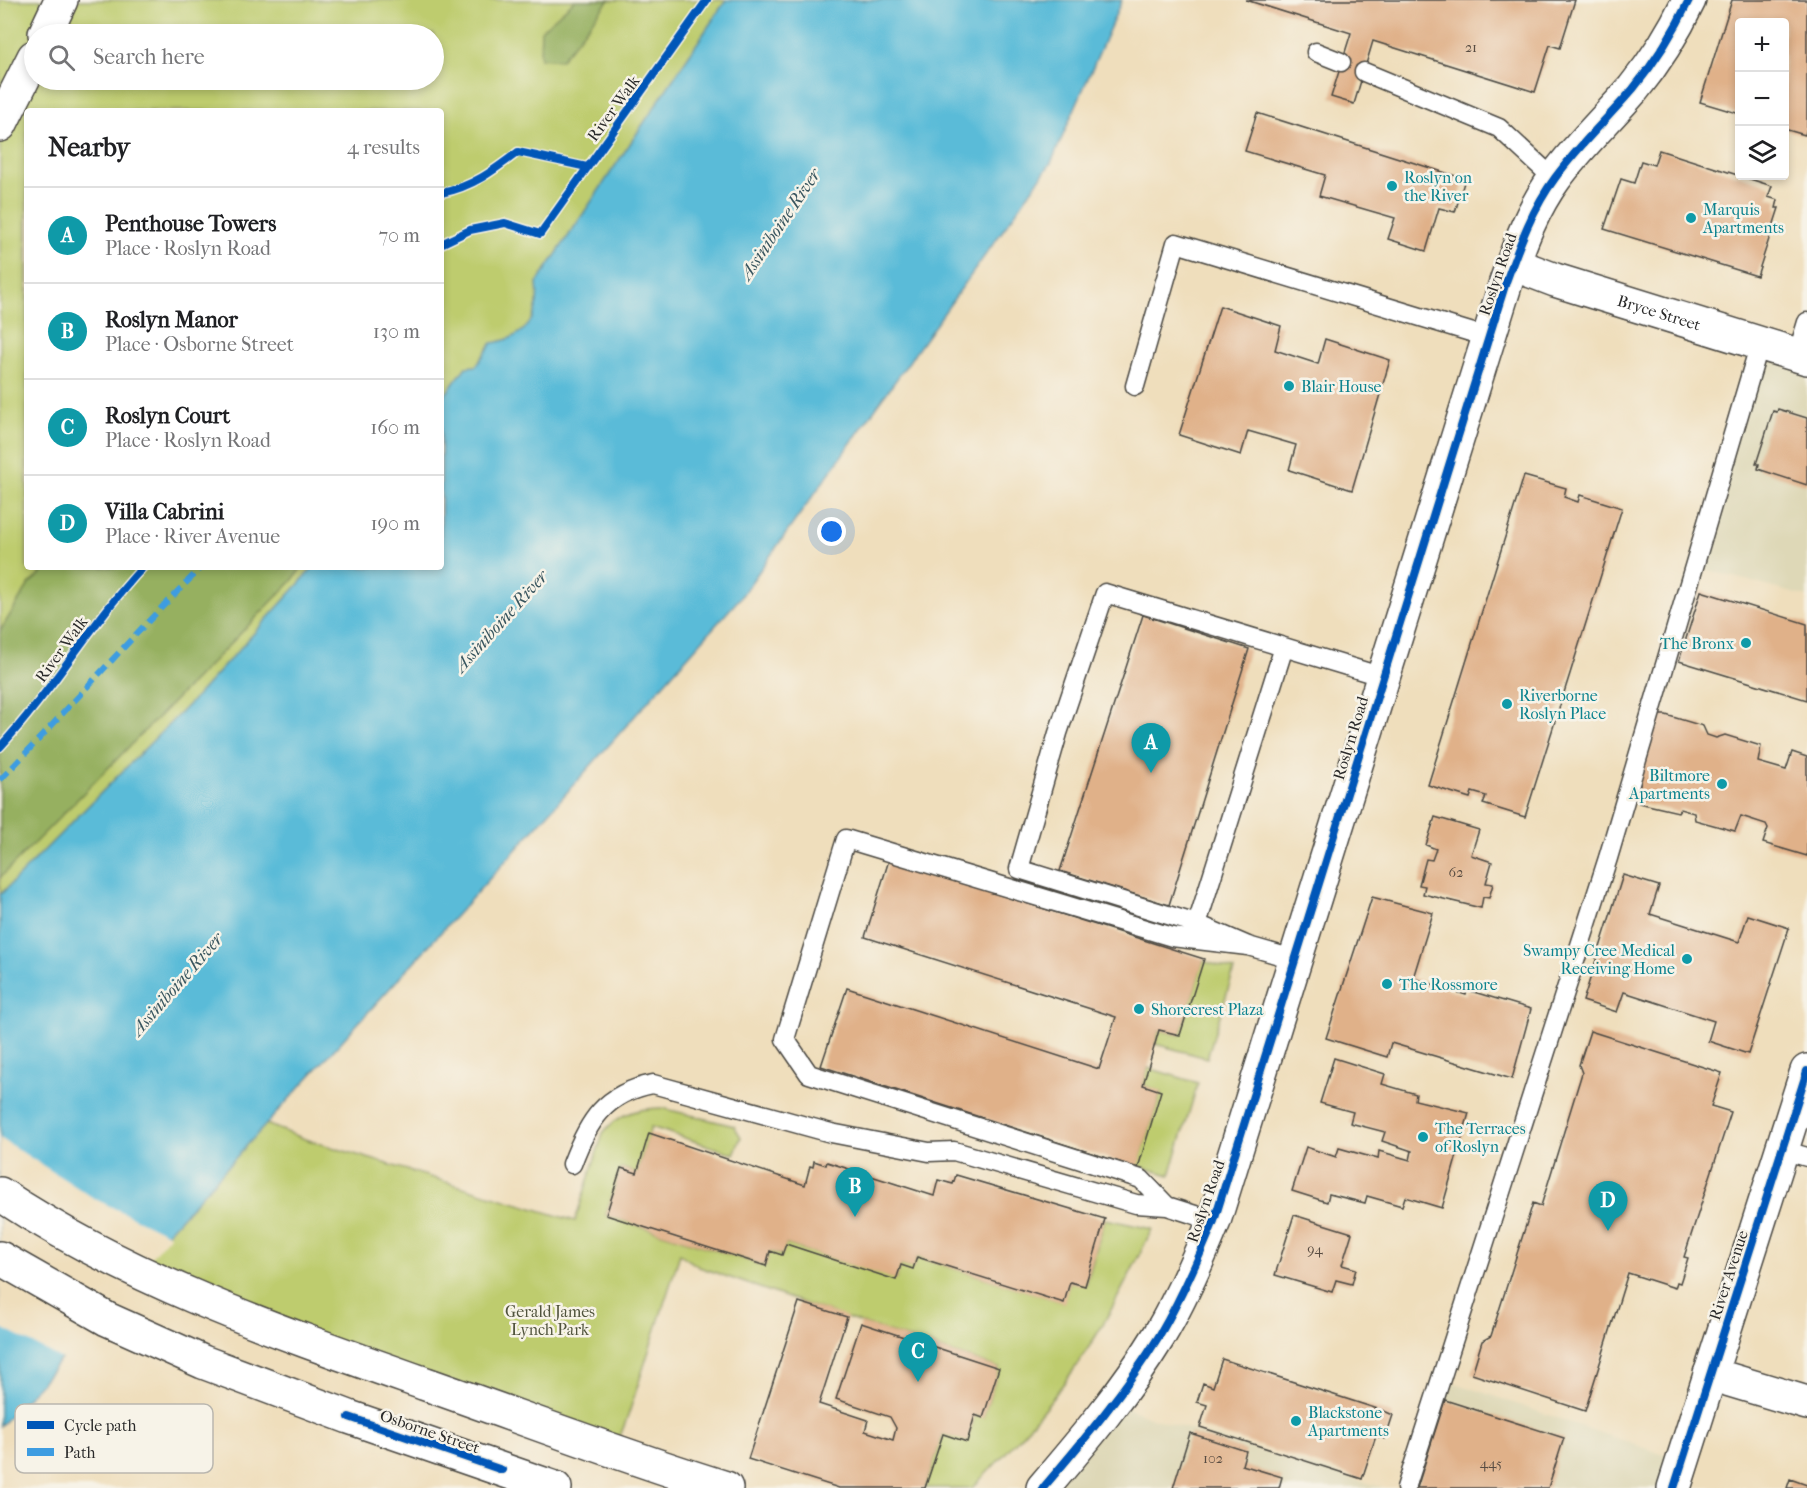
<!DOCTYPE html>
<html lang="en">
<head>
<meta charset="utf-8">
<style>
  body { margin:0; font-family:"IM FELL French Canon",serif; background:#f2f2f2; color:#202124 }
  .controls { position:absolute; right:18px; top:18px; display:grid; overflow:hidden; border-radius:6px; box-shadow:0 3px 9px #0003 }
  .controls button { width:54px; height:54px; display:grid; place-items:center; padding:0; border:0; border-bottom:2px solid #e0e0e0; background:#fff; color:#202124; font:30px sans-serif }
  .you { position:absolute; left:832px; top:532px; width:21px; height:21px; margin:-15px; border:4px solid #fff; border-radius:50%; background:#1a73e8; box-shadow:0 0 0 9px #1a73e833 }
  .badge { display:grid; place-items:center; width:39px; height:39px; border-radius:50%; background:#111827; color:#fff; font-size:20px; font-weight:700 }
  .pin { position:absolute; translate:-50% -50px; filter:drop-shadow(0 2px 3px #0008) }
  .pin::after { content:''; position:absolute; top:32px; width:21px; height:18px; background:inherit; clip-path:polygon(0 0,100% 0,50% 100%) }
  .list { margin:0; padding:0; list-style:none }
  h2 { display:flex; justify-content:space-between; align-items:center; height:78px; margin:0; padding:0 24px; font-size:26px }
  h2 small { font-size:20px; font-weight:400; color:#757577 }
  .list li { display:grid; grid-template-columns:39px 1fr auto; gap:18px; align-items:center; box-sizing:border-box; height:96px; padding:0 24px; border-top:2px solid #e0e0e0 }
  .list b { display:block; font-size:22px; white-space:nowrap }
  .list p { margin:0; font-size:20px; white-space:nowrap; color:#757577 }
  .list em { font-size:20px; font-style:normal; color:#757577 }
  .icon { flex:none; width:33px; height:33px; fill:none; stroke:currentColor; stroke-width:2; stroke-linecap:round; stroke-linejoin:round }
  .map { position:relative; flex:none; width:1807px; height:1488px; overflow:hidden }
  .search { position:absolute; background:#fff; box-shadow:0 3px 9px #0003; left:24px; top:24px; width:420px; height:66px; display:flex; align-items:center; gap:15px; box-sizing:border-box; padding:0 21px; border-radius:33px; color:#757577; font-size:22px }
  .panel { position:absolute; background:#fff; box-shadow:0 3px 9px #0003; left:24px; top:108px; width:420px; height:462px; border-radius:6px }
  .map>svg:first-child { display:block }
  .built { fill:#ded8b7 }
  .green { fill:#becc6e; stroke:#747c4c; stroke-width:1.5; fill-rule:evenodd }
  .forest { fill:#96b061; stroke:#606e46; stroke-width:1.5 }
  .water { fill:#5abbd8; stroke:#427382; stroke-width:1.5 }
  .pier { fill:#efdebc }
  .building { fill:#e0b189 }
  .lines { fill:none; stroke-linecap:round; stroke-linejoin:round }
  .service-casing { stroke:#484641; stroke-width:21 }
  .minor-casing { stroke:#484641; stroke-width:36 }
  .tertiary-casing { stroke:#484641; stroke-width:36 }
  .secondary-casing { stroke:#484641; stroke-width:36 }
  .service { stroke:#fff; stroke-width:18 }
  .minor { stroke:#fff; stroke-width:33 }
  .tertiary { stroke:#fff; stroke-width:33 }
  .secondary { stroke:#fff; stroke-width:33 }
  .quiet { stroke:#3d9ce1; stroke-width:6; stroke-dasharray:12 6; stroke-linecap:butt }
  .cycleway-casing { stroke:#f7f3e8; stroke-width:11 }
  .cycleway { stroke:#0057b8; stroke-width:8 }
  .culture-dot { fill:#0f9aa8; stroke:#f7f3e8; stroke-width:2 }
  .labels { text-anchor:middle; stroke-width:5; stroke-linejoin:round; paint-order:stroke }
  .number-label { font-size:14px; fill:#584c42 }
  .street-label { font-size:16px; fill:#2b2b2b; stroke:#f7f3e8 }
  .culture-label { font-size:16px; fill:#0d838f; stroke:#f7f3e8; text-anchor:start }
  .park-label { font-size:16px; fill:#50533c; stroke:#f7f3e8 }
  .water-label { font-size:18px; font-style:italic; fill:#39565f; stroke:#f7f3e8 }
  .key { fill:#f7f3e8; stroke:#bab7af; stroke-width:1.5 }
  .key-label { font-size:16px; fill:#2b2b2b }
</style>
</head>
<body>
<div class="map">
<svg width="1807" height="1488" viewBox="0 0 1807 1488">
  <rect width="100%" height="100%" fill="#f7f3e8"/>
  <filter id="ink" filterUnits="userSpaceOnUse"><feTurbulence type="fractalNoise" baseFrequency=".0167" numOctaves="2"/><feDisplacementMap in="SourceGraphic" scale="12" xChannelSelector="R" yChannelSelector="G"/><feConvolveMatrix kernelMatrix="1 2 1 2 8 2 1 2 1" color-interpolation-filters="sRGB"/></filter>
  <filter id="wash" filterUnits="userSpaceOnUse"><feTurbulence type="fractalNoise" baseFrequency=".008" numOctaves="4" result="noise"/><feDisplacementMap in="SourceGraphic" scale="24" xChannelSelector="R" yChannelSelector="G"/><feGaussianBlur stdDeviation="1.35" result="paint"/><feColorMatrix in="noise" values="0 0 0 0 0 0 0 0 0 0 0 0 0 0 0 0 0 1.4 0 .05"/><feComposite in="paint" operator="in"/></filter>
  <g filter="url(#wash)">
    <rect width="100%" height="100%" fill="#efdebc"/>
    <!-- built -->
    <path class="built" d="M 1760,343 L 1807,358 L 1807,597 L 1694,566 Z
      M 1441,1378 L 1682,1461 L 1674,1488 L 1406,1488 Z
      M 1112,1402 L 1152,1418 L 1384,1488 L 1043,1488 Z"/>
    <!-- green -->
    <path class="green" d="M 0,0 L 726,0 L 537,283 C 541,317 526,338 492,343 L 476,366 L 466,367 L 441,400 L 441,111 L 27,111 L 27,567 L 313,567 L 298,585 L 193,700 L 0,895 ZM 34,34 L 434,34 L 434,80 L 34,80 Z
      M 1203,961 L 1234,970 L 1207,1058 L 1155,1044 L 1159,1030 L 1180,1035 Z
      M 1148,1068 L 1198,1083 L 1170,1175 L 1138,1166 L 1161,1092 L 1143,1085 Z
      M 662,1108 L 734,1126 L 741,1137 L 734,1154 L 651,1127 L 637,1173 L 621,1168 L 606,1215 L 765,1266 L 770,1251 L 781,1255 L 786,1244 L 896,1279 L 901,1265 L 913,1268 L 917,1257 L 1063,1302 L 1070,1282 L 1086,1285 L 1105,1219 L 1152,1229 C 1134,1266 1116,1304 1094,1339 C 1060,1394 1018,1442 972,1488 L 925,1488 L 943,1434 L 967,1441 L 975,1415 L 983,1417 L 999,1368 L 861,1323 L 699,1267 L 680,1254 L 628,1416 L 614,1451 L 138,1273 L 149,1253 L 266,1124 L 305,1139 L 575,1221 L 603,1133 C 617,1114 639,1108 662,1108 Z"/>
    <!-- forest -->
    <path class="forest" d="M 575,0 L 609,0 L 561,60 L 540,58 L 541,30 Z
      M 48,567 L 302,567 L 292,581 L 0,878 L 0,631 L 29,584 Z"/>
    <!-- water -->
    <path class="water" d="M 726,0 L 1122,0 L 1051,163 L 740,598 L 512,854 L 149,1253 L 42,1382 L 0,1426 L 0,895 L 193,700 L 298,585 L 313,567 L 441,567 L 441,400 L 466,367 L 476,366 L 492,343 C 526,338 541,317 537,283 Z"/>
    <!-- pier -->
    <path class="pier" d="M 0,1138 L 95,1199 L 170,1235 L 64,1360 L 0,1327 Z"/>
    <g id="blocks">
      <!-- building -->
      <path class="building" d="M 1246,0 L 1575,0 L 1560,48 L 1550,45 L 1535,92 L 1373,41 L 1354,104 L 1331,97 L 1351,33 Z
        M 1732,0 L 1807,0 L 1807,128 L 1805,135 L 1784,129 L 1784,22 L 1740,22 L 1740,114 L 1700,102 Z
        M 1257,113 L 1465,179 L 1455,212 L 1439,208 L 1426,251 L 1388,239 L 1395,218 L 1319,196 L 1325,175 L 1245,151 Z
        M 1659,150 L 1772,186 L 1768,197 L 1778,200 L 1776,208 L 1779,208 L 1757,276 L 1604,229 L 1621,179 L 1634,183 L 1641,161 L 1654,165 Z
        M 1220,306 L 1281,326 L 1275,350 L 1318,364 L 1325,339 L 1390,360 L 1352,490 L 1289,470 L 1296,445 L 1248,431 L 1241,455 L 1179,435 Z
        M 1778,409 L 1807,418 L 1807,485 L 1758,469 L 1759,464 L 1756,464 L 1773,411 L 1777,412 Z
        M 1524,476 L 1566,488 L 1564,497 L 1578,502 L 1580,495 L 1622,508 L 1525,817 L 1483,804 L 1486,796 L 1472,792 L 1470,798 L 1428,785 Z
        M 1701,591 L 1807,624 L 1807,700 L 1679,661 Z
        M 1143,615 L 1249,649 L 1169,905 L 1060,871 Z
        M 1657,715 L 1666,715 L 1703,726 L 1707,735 L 1716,738 L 1725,735 L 1761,746 L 1758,762 L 1786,770 L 1792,752 L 1807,757 L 1807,856 L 1763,843 L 1768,828 L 1766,824 L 1741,816 L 1735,831 L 1695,820 L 1694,813 L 1680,809 L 1678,812 L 1639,803 L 1633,797 Z
        M 1435,817 L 1479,830 L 1471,855 L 1492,862 L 1486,883 L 1493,884 L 1489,898 L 1483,897 L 1481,908 L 1423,894 L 1425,886 L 1419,885 L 1426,859 L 1432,860 L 1436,849 L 1426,845 Z
        M 889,860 L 1204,959 L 1180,1035 L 1159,1030 L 1143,1085 L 1161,1091 L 1138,1168 L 821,1066 L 847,988 L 1099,1069 L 1116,1017 L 865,937 Z
        M 1623,875 L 1659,886 L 1650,914 L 1739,942 L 1748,915 L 1789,928 L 1748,1054 L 1708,1041 L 1714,1021 L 1624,992 L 1617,1012 L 1583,1001 Z
        M 1372,897 L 1433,913 L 1413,978 L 1466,995 L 1467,990 L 1531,1009 L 1512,1079 L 1391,1043 L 1387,1057 L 1326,1038 Z
        M 1590,1031 L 1722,1073 L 1711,1106 L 1731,1112 L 1684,1257 L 1688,1258 L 1680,1283 L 1677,1282 L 1675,1288 L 1628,1273 L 1585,1411 L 1472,1374 L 1482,1341 L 1491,1336 L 1533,1203 L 1541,1206 L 1582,1073 L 1579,1065 Z
        M 1334,1058 L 1385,1074 L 1382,1084 L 1416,1094 L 1415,1100 L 1469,1113 L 1442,1208 L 1405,1197 L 1402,1206 L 1367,1196 L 1365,1203 L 1329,1194 L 1327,1202 L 1292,1191 L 1306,1147 L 1336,1157 L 1339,1148 L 1378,1159 L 1379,1151 L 1410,1160 L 1412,1151 L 1382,1141 L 1385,1132 L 1350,1123 L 1353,1112 L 1320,1103 Z
        M 649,1133 L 805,1185 L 810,1166 L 813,1167 L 814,1161 L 826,1165 L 827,1162 L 934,1196 L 938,1180 L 953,1184 L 956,1175 L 1105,1219 L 1085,1286 L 1070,1282 L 1064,1303 L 917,1257 L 913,1269 L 901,1265 L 896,1280 L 786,1244 L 782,1255 L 770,1251 L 766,1266 L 606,1215 L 621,1168 L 637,1173 Z
        M 1294,1215 L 1352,1233 L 1342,1265 L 1356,1269 L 1352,1284 L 1336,1280 L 1332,1292 L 1275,1275 Z
        M 799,1302 L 847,1317 L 819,1404 L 868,1420 L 865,1431 L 893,1440 L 896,1428 L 890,1417 L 836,1399 L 861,1323 L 999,1368 L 983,1418 L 975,1415 L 967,1442 L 943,1434 L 925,1488 L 839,1488 L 748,1459 Z
        M 1222,1359 L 1384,1411 L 1393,1415 L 1385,1439 L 1376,1436 L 1362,1479 L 1200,1427 L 1207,1405 L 1197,1402 L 1203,1383 L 1213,1387 Z
        M 1445,1400 L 1564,1438 L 1548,1488 L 1417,1488 Z
        M 1190,1433 L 1246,1451 L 1242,1465 L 1282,1477 L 1279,1488 L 1173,1488 Z
        M 1790,1479 L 1807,1485 L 1807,1488 L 1787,1488 Z"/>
    </g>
  </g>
  <g filter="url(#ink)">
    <use href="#blocks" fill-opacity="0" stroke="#484641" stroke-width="1.5"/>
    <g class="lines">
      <!-- service casing -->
      <g class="service-casing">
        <path id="service" d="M 1316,52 L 1341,62
          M 1364,72 L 1499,128 L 1554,179
          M 1797,355 L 1807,322
          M 1135,386 L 1176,243 L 1490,338
          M 1197,924 L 1284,647
          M 1297,960 L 1248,946 L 1197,924 L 1019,869 L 1058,733 L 1105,593 L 1383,677
          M 1782,1150 L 1807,1157
          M 572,1164 C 588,1121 605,1093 653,1084 L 831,1133 L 929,1152 L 954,1151 L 1136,1204 L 1167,1206 L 1214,1221
          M 1167,1206 L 1141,1179 L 809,1074 L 785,1039 L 846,839 L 1172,937 L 1248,946
          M 1406,1488 L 1608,858 L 1760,343"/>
      </g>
      <!-- minor casing -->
      <g class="minor-casing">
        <g id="minor">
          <path d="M 45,34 L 61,0"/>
          <path d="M 0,125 L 34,57"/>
          <path id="s1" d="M 1513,264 L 1555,280 L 1807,358"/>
          <path d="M 1710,1374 L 1807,1403"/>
          <path d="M 1043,1488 C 1084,1440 1126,1390 1159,1336 C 1181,1299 1198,1260 1214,1221 L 1506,282 C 1519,246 1532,209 1555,178 C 1578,146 1607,119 1633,89 C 1655,62 1674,32 1689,0"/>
        </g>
      </g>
      <!-- tertiary casing -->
      <g class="tertiary-casing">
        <path id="tertiary" d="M 1674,1488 L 1807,1071"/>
      </g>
      <!-- secondary casing -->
      <g class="secondary-casing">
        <path id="secondary" d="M 0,1194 C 131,1281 279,1332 426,1384 C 526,1419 625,1457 726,1488
          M 0,1258 L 107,1319 L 203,1362 L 349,1417 L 555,1488"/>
      </g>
      <!-- service -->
      <use href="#service" class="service"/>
      <!-- minor -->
      <use href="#minor" class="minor"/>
      <!-- tertiary -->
      <use href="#tertiary" class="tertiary"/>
      <!-- secondary -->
      <use href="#secondary" class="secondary"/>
      <!-- quiet -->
      <path class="quiet" d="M 0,780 C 68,710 132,635 202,567"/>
      <!-- cycleway casing -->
      <g class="cycleway-casing">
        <path id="cycleway" d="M 441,193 C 472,187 493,171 518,152 L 587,167
          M 441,244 L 470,230 L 505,223 L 540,234 L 707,0
          M 0,747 C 52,691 91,623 143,567
          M 349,1417 L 502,1470
          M 1043,1488 C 1084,1440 1126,1390 1159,1336 C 1181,1299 1198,1260 1214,1221 L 1506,282 C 1519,246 1532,209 1555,178 C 1578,146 1607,119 1633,89 C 1655,62 1674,32 1689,0
          M 1674,1488 L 1807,1071"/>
      </g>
      <!-- cycleway -->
      <use href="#cycleway" class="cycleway"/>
    </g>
  </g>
  <!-- markers -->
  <g class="culture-dot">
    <circle cx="1392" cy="186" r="6"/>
    <circle cx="1691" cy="218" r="6"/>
    <circle cx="1289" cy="386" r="6"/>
    <circle cx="1746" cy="643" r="6"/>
    <circle cx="1507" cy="704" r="6"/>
    <circle cx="1722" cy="784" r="6"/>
    <circle cx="1687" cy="959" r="6"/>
    <circle cx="1387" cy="984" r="6"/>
    <circle cx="1139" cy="1009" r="6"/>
    <circle cx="1423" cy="1137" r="6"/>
    <circle cx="1296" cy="1421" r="6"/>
  </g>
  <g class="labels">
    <!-- number labels -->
    <g class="number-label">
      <text x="1471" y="52">21</text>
      <text x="1456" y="877">62</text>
      <text x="1315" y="1254">94</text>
      <text x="1213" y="1463">102</text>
      <text x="1491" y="1468">445</text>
    </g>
    <!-- street labels -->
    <g class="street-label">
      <text transform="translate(613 108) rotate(-54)" y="6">River Walk</text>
      <text transform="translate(1497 274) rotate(-71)" y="6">Roslyn Road</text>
      <text dy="6" stroke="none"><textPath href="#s1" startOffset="154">Bryce Street</textPath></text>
      <text transform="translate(61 649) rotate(-54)" y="6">River Walk</text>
      <text transform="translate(1350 738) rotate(-73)" y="6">Roslyn Road</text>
      <text transform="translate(1205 1201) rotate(-71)" y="6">Roslyn Road</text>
      <text transform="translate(1728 1275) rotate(-72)" y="6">River Avenue</text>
      <text transform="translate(430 1431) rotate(19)" y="6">Osborne Street</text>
    </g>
    <!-- culture labels -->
    <g class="culture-label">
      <text x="1404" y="183">Roslyn on<tspan x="1404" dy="18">the River</tspan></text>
      <text x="1703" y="215">Marquis<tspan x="1703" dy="18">Apartments</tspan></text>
      <text x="1301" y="392">Blair House</text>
      <text x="1734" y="649" text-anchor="end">The Bronx</text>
      <text x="1519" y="701">Riverborne<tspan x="1519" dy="18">Roslyn Place</tspan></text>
      <text x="1710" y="781" text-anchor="end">Biltmore<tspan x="1710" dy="18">Apartments</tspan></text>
      <text x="1675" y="956" text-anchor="end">Swampy Cree Medical<tspan x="1675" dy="18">Receiving Home</tspan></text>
      <text x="1399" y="990">The Rossmore</text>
      <text x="1151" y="1015">Shorecrest Plaza</text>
      <text x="1435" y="1134">The Terraces<tspan x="1435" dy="18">of Roslyn</tspan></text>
      <text x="1308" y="1418">Blackstone<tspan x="1308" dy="18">Apartments</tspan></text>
    </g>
    <!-- park labels -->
    <g class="park-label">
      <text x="550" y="1317">Gerald James<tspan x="550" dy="18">Lynch Park</tspan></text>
    </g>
    <!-- water labels -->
    <g class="water-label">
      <text transform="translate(780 224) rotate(-56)" y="6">Assiniboine River</text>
      <text transform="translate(501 621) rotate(-48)" y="6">Assiniboine River</text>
      <text transform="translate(177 984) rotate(-49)" y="6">Assiniboine River</text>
    </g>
  </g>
  <!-- legend -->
  <rect x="15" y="1404" width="198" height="69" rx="9" class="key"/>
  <rect x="27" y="1421" width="27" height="8" fill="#0057b8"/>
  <rect x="27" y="1448" width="27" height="8" fill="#3d9ce1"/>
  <g class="key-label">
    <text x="64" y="1431">Cycle path</text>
    <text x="64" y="1458">Path</text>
  </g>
</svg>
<div class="controls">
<button>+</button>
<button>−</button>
<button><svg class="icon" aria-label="layers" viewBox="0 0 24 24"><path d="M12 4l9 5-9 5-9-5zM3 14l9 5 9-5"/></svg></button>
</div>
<div class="you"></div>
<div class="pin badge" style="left:1151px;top:773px;background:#0f9aa8">A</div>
<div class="pin badge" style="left:855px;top:1217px;background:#0f9aa8">B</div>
<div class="pin badge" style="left:918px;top:1382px;background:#0f9aa8">C</div>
<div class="pin badge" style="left:1608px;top:1231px;background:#0f9aa8">D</div>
<div class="search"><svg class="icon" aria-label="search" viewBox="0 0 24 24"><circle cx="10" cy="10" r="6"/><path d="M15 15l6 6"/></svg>Search here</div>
<section class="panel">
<h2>Nearby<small>4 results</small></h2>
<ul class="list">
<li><span class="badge" style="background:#0f9aa8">A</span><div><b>Penthouse Towers</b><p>Place · Roslyn Road</p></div><em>70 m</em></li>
<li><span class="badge" style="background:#0f9aa8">B</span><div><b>Roslyn Manor</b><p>Place · Osborne Street</p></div><em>130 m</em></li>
<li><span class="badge" style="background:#0f9aa8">C</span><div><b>Roslyn Court</b><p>Place · Roslyn Road</p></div><em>160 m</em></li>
<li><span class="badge" style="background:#0f9aa8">D</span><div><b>Villa Cabrini</b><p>Place · River Avenue</p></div><em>190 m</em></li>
</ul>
</section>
</div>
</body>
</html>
